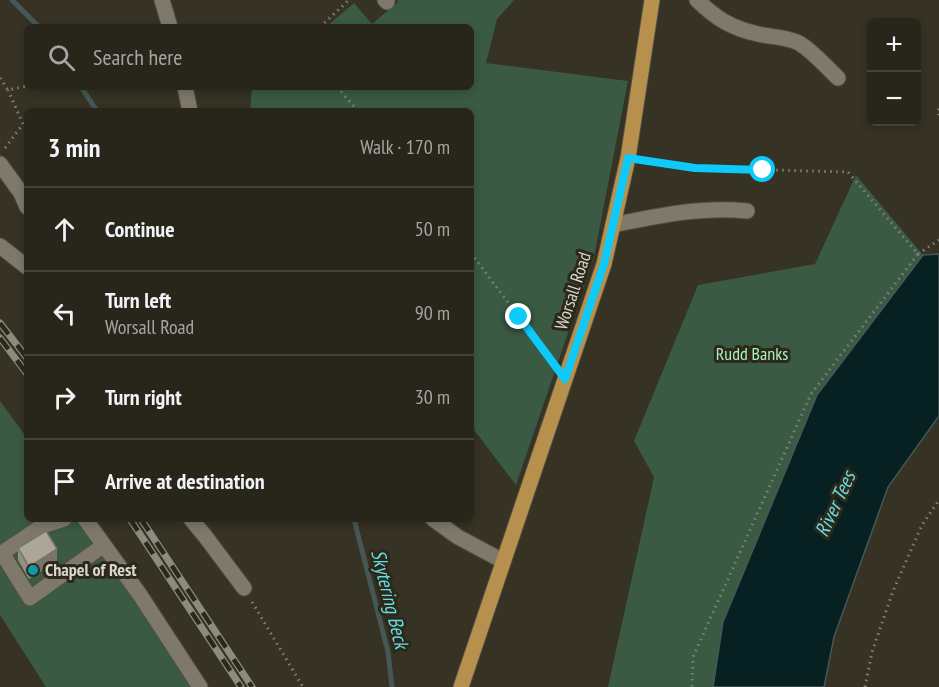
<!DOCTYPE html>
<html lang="en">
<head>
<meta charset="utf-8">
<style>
  body { margin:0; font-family:"PT Sans Narrow",sans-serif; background:#302e24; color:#f1f3f6 }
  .controls { position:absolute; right:18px; top:18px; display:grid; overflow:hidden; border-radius:9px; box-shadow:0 3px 9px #0003 }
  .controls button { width:54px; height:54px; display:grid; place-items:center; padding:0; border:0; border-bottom:2px solid #44433a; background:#28261b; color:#f1f3f6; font:30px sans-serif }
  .stop { position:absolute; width:18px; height:18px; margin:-14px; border:4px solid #0dcafa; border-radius:50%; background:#fff }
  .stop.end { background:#0dcafa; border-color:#fff; box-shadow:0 2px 6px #0008 }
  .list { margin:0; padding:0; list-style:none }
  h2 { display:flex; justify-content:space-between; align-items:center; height:78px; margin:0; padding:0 24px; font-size:26px }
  h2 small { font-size:20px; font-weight:400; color:#a5a5a3 }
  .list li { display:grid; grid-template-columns:39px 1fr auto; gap:18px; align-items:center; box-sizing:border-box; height:84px; padding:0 24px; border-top:2px solid #44433a }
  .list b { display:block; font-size:22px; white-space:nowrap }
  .list p { margin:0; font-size:20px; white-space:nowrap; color:#a5a5a3 }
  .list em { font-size:20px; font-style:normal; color:#a5a5a3 }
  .icon { flex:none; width:33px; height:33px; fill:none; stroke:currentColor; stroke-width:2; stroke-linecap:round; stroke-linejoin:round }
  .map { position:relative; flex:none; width:939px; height:687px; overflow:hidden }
  .search { position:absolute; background:#28261b; box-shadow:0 3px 9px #0003; left:24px; top:24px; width:450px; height:66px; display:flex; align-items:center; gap:15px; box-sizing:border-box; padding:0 21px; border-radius:9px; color:#a5a5a3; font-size:22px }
  .panel { position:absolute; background:#28261b; box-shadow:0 3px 9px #0003; left:24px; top:108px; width:450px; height:414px; border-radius:9px }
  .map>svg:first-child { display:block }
  .green { fill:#3a5a44 }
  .water { fill:#072022; stroke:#465756; stroke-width:1.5 }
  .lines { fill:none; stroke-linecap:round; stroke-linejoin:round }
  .stream { stroke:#465756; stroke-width:5 }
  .minor-casing { stroke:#524e43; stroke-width:17 }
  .major-casing { stroke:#524e43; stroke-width:17 }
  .path { stroke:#848075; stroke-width:3; stroke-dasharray:1.5 4.5; stroke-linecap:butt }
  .minor { stroke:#7e796a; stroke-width:15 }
  .major { stroke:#b8904d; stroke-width:15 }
  .rail-casing { stroke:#8d8a7f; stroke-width:7 }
  .rail { stroke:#2c281a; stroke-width:4.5; stroke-dasharray:14; stroke-linecap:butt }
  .wall { fill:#948f81 }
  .shaded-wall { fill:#787469 }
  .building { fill:#aca696; stroke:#787469; stroke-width:1.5 }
  .route { stroke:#0dcafa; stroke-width:8 }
  .culture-dot { fill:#0f9aa8; stroke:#2c281a; stroke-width:2 }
  .labels { text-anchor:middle; stroke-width:6; stroke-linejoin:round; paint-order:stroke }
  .street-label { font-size:18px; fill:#d9d6ce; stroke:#2c281a }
  .park-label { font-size:18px; fill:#a5f3bc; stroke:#2c281a }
  .poi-label { font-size:18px; font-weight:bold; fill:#d9d6ce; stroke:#2c281a; text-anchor:start }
  .water-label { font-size:20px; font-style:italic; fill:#65dce4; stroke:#2c281a }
</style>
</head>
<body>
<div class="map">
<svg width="939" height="687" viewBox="0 0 939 687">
  <rect width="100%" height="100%" fill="#363224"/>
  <!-- green -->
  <path class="green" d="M 397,0 L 514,0 L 497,19 L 486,63 L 628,81 L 594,257 L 516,485 L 471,426 L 471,111 L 250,111 L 252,87 L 471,87 L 471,27 L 326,27 L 354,3 L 372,24 L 398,2 Z
    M 856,175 L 923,255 L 817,395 L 723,622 L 713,687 L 608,687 L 654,477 L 634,441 L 698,285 L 815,264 Z
    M 0,401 L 27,438 L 27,519 L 85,519 L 200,687 L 46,687 L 0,615 Z"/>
  <!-- water -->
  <path class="water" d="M 939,254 L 939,416 L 888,487 L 834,637 L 824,687 L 713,687 L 723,622 L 817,395 L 923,255 Z"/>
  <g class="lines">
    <!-- stream -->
    <path class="stream" d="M 12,0 L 39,27
      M 81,87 L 97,111
      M 354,519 L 388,652 L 392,687"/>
    <!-- minor casing -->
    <g class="minor-casing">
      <path id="minor" d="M 162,0 L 170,27
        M 385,0 L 387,2
        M 697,0 C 717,19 731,28 758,34 C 771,37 787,37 799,43 C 814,52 826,67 838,78
        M 185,87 L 190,111
        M 0,164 L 21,193 L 27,207
        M 613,225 C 657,216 703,206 747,211
        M 0,246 L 27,267
        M 64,519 L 42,526 L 2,553 L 30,598 L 104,545
        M 85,519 L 140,595 L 200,687
        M 191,519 L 205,536 L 244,588
        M 433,519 L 458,537 L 503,561"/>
    </g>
    <!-- major casing -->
    <g class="major-casing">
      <path id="major" d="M 461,687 L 604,264 L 628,158 L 652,0"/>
    </g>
    <!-- path -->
    <path class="path" d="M 320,27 L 349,0
      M 0,78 L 8,90 L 27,86
      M 337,87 L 358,111
      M 939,109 L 937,111 L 939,115
      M 5,148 L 23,124 L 8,90
      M 645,160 L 695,168 L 848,172 L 918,254 L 811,394 L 693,657 L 692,687
      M 471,253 L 554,364
      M 918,254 L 939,240
      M 252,602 L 303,687
      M 865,687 L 872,652 L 893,591 L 922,525 L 939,500"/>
    <!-- minor -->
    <use href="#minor" class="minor"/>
    <!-- major -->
    <use href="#major" class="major"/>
    <!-- rail casing -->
    <g class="rail-casing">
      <path id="rail" d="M 0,323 L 27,358
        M 0,338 L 27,374
        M 130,519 L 241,687
        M 141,519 L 252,687"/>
    </g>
    <!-- rail -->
    <use href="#rail" class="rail"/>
  </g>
  <!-- wall -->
  <path class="wall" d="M 18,548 L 57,561 L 29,579 L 18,560 Z"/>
  <!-- shaded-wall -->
  <path class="shaded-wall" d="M 57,549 L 57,561 L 29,579 L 29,567 Z"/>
  <!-- building -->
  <path class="building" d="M 46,531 L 57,549 L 29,567 L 18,548 Z"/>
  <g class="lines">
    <!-- route -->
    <path class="route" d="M 519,317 L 565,379 L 604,264 L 628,158 L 695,168 L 763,170"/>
  </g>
  <!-- markers -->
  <circle class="culture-dot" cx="33" cy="570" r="6"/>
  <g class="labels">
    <!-- street labels -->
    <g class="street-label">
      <text transform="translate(573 291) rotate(-72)" y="6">Worsall Road</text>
    </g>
    <!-- park labels -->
    <g class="park-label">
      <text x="752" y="360">Rudd Banks</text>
    </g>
    <!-- poi labels -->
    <g class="poi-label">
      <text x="45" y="576">Chapel of Rest</text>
    </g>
    <!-- water labels -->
    <g class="water-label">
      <text transform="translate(835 504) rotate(-65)" y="7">River Tees</text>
      <text transform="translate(390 599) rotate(76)" y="7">Skytering Beck</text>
    </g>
  </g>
</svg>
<div class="controls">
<button>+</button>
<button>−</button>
</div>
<div class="stop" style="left:763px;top:170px"></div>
<div class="stop end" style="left:519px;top:317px"></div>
<div class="search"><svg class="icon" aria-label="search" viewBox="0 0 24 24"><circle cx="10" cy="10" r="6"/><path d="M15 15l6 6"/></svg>Search here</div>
<section class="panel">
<h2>3 min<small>Walk · 170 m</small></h2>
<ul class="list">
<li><svg class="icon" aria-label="ahead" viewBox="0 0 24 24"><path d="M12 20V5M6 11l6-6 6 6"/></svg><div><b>Continue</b></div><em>50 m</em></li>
<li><svg class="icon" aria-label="left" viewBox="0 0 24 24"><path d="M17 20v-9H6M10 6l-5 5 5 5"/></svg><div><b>Turn left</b><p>Worsall Road</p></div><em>90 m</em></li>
<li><svg class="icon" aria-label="right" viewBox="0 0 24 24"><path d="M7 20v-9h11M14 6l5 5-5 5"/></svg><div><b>Turn right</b></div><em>30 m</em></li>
<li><svg class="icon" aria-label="arrive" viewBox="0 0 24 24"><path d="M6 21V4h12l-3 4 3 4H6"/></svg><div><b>Arrive at destination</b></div></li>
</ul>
</section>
</div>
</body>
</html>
